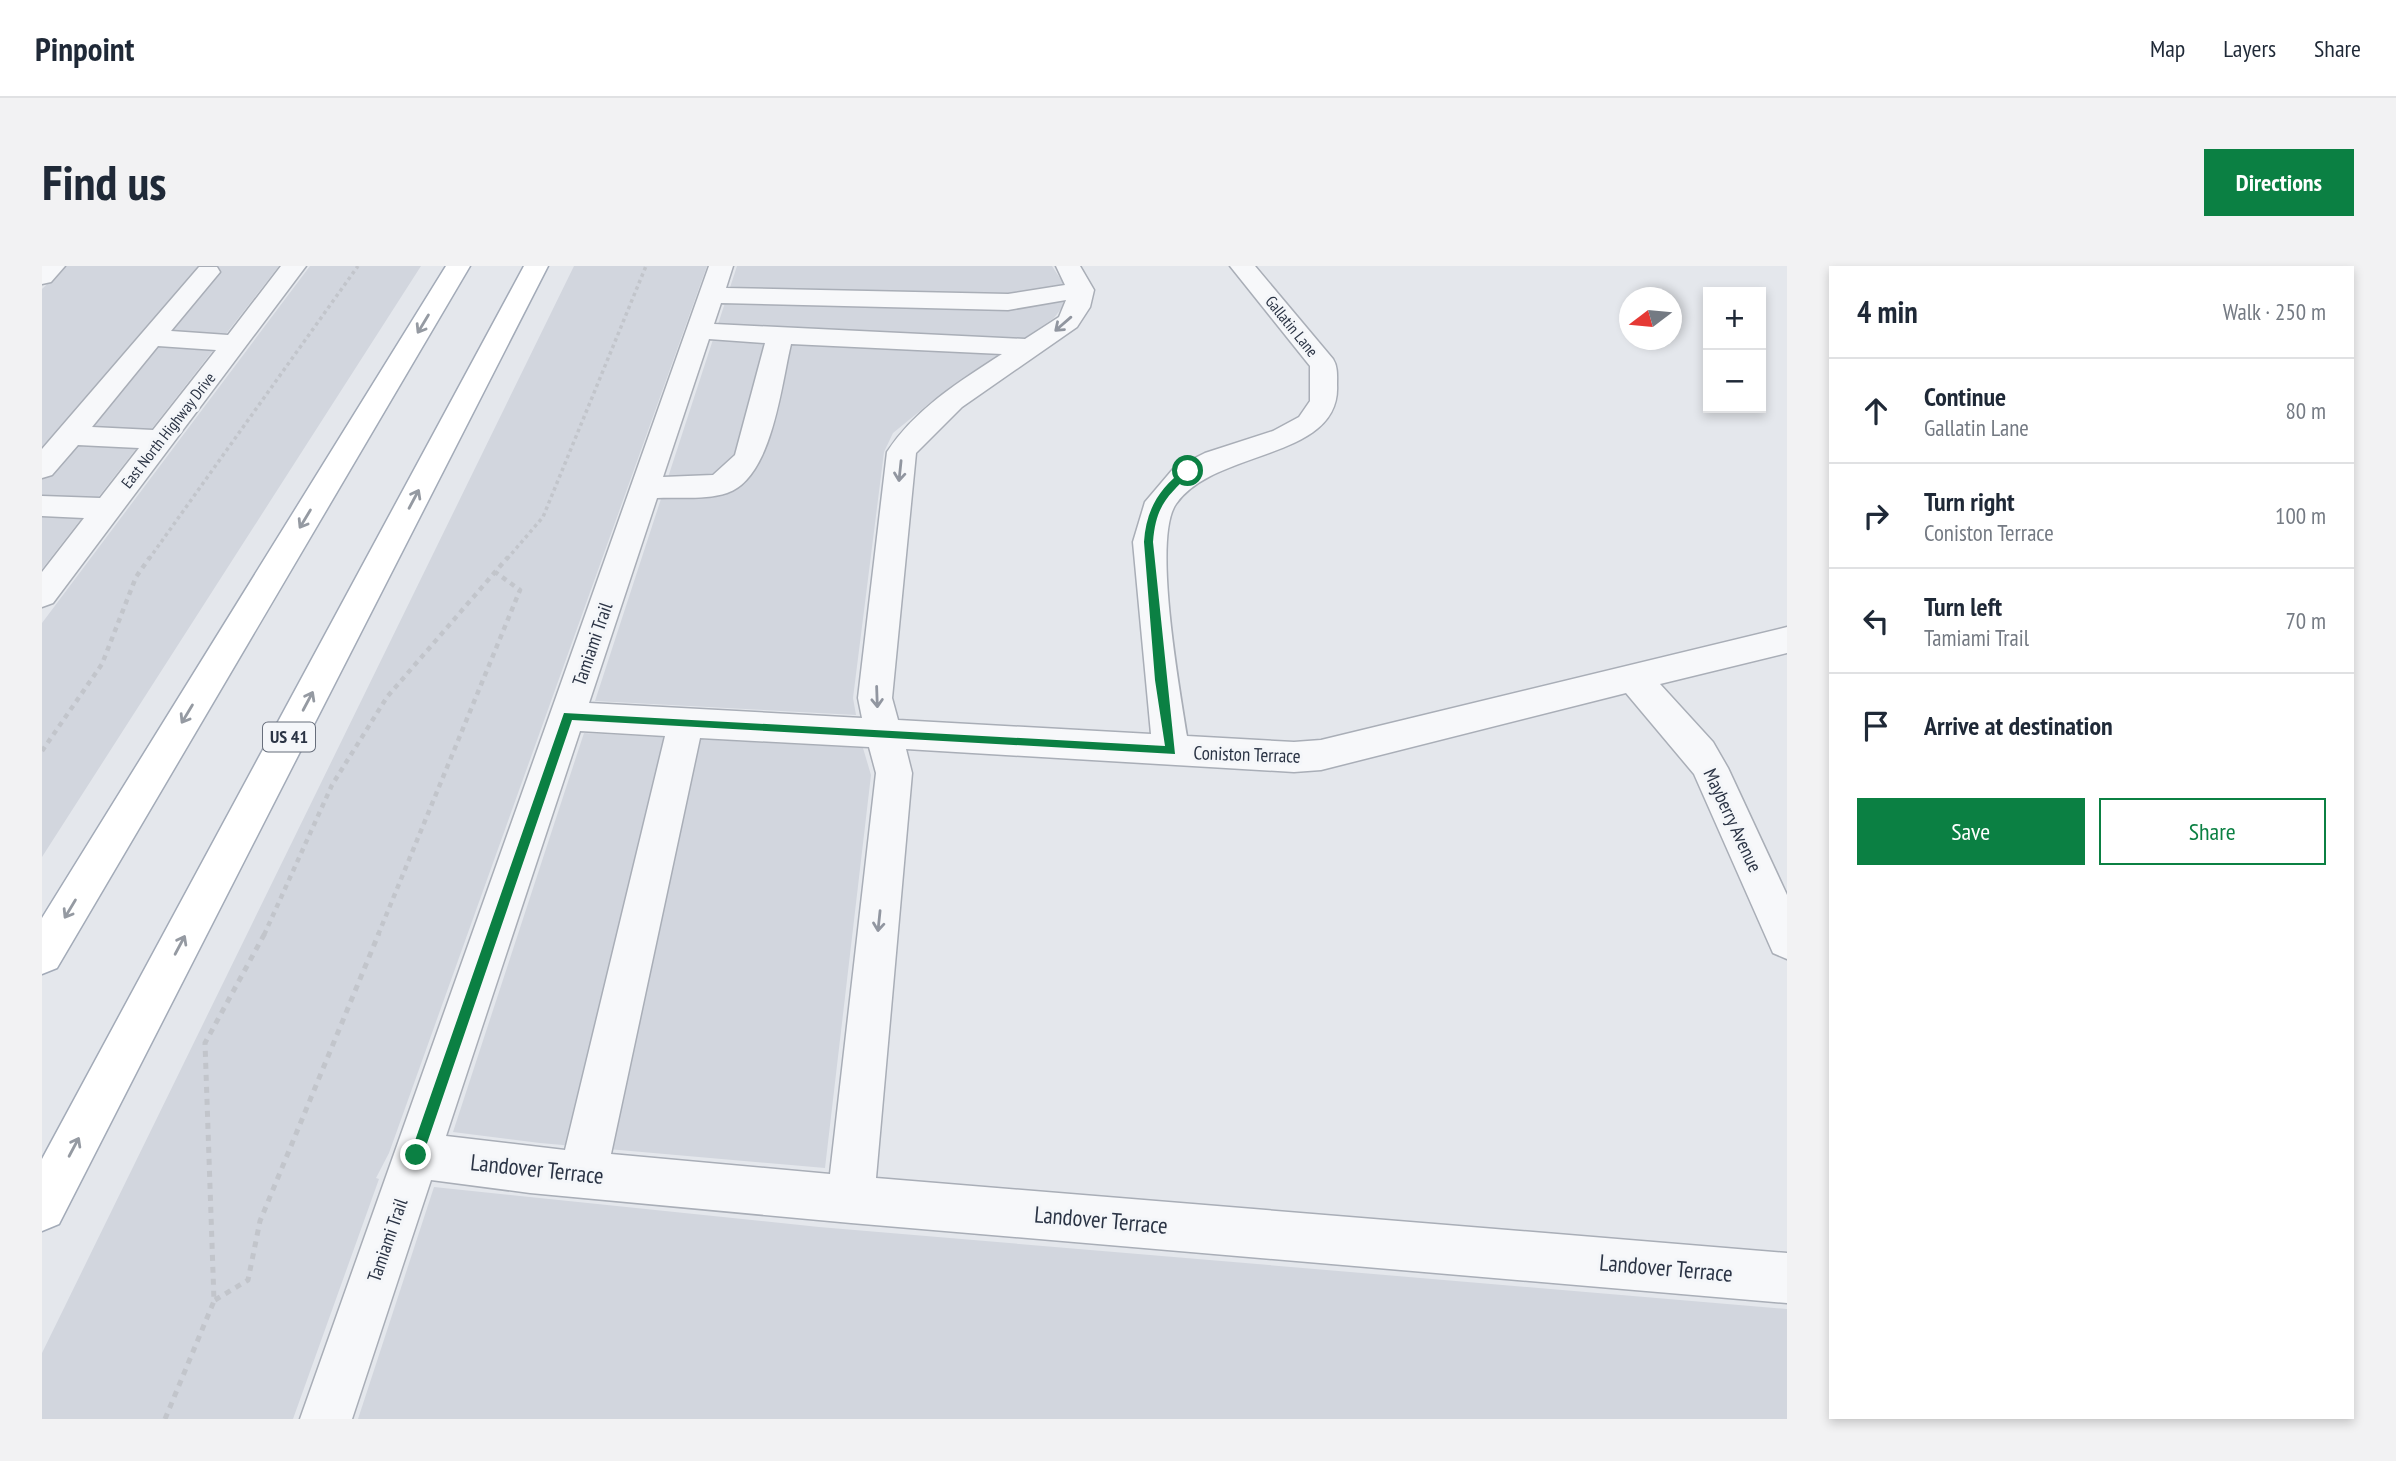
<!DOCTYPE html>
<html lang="en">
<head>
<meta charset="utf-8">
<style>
  body { margin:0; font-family:"PT Sans Narrow",sans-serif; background:#f2f2f3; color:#1f2937 }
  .controls { position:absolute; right:21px; top:21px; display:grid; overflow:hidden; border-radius:0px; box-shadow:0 4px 10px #0003 }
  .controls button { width:63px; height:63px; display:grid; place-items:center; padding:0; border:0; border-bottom:2px solid #e0e1e3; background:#fff; color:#1f2937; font:35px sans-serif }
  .compass { position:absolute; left:1577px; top:21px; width:63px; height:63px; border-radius:50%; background:#fff; box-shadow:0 4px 10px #0003; rotate:254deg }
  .stop { position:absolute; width:21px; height:21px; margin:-16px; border:5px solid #0b8043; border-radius:50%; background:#fff }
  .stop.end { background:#0b8043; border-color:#fff; box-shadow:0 2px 7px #0008 }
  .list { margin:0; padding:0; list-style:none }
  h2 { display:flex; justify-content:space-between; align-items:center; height:91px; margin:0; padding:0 28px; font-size:30px }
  h2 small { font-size:23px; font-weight:400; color:#747a83 }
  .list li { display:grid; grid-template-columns:46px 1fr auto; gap:21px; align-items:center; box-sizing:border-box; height:105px; padding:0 28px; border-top:2px solid #e0e1e3 }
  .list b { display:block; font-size:26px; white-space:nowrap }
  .list p { margin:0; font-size:23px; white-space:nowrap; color:#747a83 }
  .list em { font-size:23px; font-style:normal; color:#747a83 }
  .actions { display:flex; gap:14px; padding:21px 28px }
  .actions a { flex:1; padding:16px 0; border:2px solid #0b8043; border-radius:0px; text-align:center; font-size:24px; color:#0b8043 }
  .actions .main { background:#0b8043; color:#fff }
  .icon { flex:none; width:38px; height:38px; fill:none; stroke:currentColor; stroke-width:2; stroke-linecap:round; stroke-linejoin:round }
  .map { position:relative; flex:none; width:1745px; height:1153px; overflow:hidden; border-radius:0px }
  header { display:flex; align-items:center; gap:42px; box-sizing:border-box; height:98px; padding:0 35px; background:#fff; border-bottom:2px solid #e0e1e3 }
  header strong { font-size:33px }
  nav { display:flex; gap:38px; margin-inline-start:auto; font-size:24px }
  .intro { display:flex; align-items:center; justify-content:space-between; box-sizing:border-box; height:168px; padding:0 42px }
  h1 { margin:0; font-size:49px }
  .button { padding:18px 32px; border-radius:0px; background:#0b8043; color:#fff; font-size:24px; font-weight:700 }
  main { display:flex; gap:42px; padding:0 42px }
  aside { flex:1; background:#fff; border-radius:0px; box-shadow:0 4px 10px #0003 }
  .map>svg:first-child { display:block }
  .built { fill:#d2d6de }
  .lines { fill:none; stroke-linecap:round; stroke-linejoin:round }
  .minor-casing { stroke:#a9aeb7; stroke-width:3 }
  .major-casing { stroke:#a3abb8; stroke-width:3 }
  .path-far2 { stroke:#c2c5cb; stroke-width:3.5; stroke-dasharray:3.5 3.5; stroke-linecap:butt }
  .path-far1 { stroke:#c2c5cb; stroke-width:4.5; stroke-dasharray:5 5; stroke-linecap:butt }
  .path { stroke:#c2c5cb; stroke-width:5; stroke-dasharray:6 6; stroke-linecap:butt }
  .minor { fill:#f7f8fa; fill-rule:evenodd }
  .major { fill:#fff; fill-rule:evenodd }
  .oneway { stroke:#959aa2 }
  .oneway2 { stroke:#9196a0 }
  .route { fill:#0b8043 }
  .labels { text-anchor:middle; stroke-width:6; stroke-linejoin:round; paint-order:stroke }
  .far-street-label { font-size:16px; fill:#2b3445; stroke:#f4f6f9 }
  .shield { fill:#f4f6f9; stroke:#676e7b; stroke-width:2 }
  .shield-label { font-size:18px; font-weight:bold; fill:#2b3445 }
  .street-label { font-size:19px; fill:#2b3445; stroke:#f4f6f9 }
  .near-street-label { font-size:23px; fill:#2b3445; stroke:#f4f6f9 }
</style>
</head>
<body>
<header>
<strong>Pinpoint</strong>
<nav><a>Map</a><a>Layers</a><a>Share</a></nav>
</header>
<div class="intro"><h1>Find us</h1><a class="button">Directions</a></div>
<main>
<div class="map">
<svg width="1745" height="1153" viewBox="0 0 1745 1153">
  <rect width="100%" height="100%" fill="#e4e7ec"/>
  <!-- built -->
  <path class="built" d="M 24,0 L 237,0 L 0,303 L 0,23 Z
    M 268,0 L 379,0 L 0,591 L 0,357 Z
    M 532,0 L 665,0 L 347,887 L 334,912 L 337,913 L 251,1153 L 0,1153 L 0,1087 Z
    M 695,0 L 1010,0 L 1021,17 L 1024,29 L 1022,39 L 1012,52 L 889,136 L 851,167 L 842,186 L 811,432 L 814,449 L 553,435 Z
    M 542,467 L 821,482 L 829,509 L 783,902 L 498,877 L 411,866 Z
    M 392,921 L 777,961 L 1745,1043 L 1745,1153 L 316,1153 Z"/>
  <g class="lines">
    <!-- minor casing -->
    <g class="minor-casing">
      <path id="minor" d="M 0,0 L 23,0 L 9,16 L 0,18 Z
        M 239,0 L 264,0 L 11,337 L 0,341 L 0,306 L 42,252 L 0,250 L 0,230 L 58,232 L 97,182 L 36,179 L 10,209 L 0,212 L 0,183 L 157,1 L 175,1 L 178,6 L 129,65 L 186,69 ZM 116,80 L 174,84 L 111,164 L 50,161 Z
        M 667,0 L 691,0 L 684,22 L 966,28 L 1023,19 L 1014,0 L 1038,0 L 1052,24 L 1048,41 L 1035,61 L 920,141 L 874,187 L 850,432 L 856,454 L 1109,468 L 1091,276 L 1103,236 L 1131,203 L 1163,187 L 1231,165 L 1257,151 L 1268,135 L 1268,100 L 1188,0 L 1213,0 L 1291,93 C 1296,101 1295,110 1295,119 C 1299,194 1171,183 1134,238 C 1110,272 1138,425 1145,470 L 1252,476 L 1279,474 L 1745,361 L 1745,387 L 1618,418 L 1671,476 L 1686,502 L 1745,629 L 1745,693 L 1731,687 L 1652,508 L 1584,427 L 1279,504 L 1252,506 L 864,483 L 870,507 L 834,912 L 1745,987 L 1745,1037 L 809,957 L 488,927 L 389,914 L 310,1153 L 258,1153 ZM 1024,34 L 1017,51 L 983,73 L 672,58 L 679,37 L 966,44 ZM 667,73 L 723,77 L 693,189 L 671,209 L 621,211 ZM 749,78 L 960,88 C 918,115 873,143 845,186 L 816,432 L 820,452 L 547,437 L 615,232 C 637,231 664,234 685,227 C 730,212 739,120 749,78 ZM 538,465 L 623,470 L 523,884 L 404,870 ZM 658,472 L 827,481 L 834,507 L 788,908 L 569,888 Z"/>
    </g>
    <!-- major casing -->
    <g class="major-casing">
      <path id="major" d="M 404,0 L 428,0 L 15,702 L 0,708 L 0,652 Z
        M 482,0 L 506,0 L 17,958 L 0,965 L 0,893 Z"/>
    </g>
    <!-- path-far2 -->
    <path class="path-far2" d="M 107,293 L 316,0
      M 465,293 L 501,251 L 604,0"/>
    <!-- path-far1 -->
    <path class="path-far1" d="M 0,485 L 60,398 L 94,311 L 108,291
      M 222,669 L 290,519 L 345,431 L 466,291
      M 336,669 L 478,324 L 453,306"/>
    <!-- path -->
    <path class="path" d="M 173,1034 L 206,1014 L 218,955 L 337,667
      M 123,1153 L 172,1035 L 163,777 L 223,667"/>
    <!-- minor -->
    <use href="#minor" class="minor"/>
    <!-- major -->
    <use href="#major" class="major"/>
  </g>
  <!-- one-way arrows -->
  <defs><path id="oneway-shaft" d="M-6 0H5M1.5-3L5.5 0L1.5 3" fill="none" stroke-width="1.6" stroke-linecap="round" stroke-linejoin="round" transform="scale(1.75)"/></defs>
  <g class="oneway">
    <use href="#oneway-shaft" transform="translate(381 58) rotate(121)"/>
    <use href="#oneway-shaft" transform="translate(372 233) rotate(-62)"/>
    <use href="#oneway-shaft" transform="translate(263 253) rotate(121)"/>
    <use href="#oneway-shaft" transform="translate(266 435) rotate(-62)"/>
    <use href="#oneway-shaft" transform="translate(145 448) rotate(121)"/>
    <use href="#oneway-shaft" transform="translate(28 643) rotate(121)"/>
    <use href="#oneway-shaft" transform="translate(138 679) rotate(-62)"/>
    <use href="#oneway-shaft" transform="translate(32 881) rotate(-62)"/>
  </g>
  <g class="oneway2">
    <use href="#oneway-shaft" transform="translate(1021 58) rotate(139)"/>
    <use href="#oneway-shaft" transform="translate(858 205) rotate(96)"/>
    <use href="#oneway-shaft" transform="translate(835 431) rotate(88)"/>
    <use href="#oneway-shaft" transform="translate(837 655) rotate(96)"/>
  </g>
  <!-- route -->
  <path class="route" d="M 1143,203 L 1151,205 C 1126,230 1114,238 1111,276 L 1133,488 L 530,454 L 381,889 L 374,896 L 370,894 L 368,889 L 522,447 L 1123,480 L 1113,414 L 1102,276 C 1104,244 1117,222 1143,203 Z"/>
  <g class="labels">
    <!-- far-street labels -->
    <g class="far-street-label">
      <text transform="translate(1250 60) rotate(51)" y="6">Gallatin Lane</text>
      <text transform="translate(126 164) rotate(-52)" y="6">East North Highway Drive</text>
    </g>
    <!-- shield labels -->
    <rect class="shield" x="221" y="456.5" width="52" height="29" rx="5"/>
    <g class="shield-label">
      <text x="247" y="477">US 41</text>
    </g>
    <!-- street labels -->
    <g class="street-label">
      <text transform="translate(550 378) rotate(-71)" y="7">Tamiami Trail</text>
      <text transform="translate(1205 488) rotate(2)" y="7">Coniston Terrace</text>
      <text transform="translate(1691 554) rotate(65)" y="7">Mayberry Avenue</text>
      <text transform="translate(345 974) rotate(-71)" y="7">Tamiami Trail</text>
    </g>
    <!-- near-street labels -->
    <g class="near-street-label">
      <text transform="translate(495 903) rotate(6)" y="8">Landover Terrace</text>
      <text transform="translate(1059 954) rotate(5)" y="8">Landover Terrace</text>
      <text transform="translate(1624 1002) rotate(5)" y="8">Landover Terrace</text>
    </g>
  </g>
</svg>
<div class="controls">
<button>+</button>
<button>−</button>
</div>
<svg class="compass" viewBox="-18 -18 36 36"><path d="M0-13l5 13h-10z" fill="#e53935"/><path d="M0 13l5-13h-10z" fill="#747a83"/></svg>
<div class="stop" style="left:1146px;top:205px"></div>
<div class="stop end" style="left:374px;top:889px"></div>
</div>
<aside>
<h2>4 min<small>Walk · 250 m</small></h2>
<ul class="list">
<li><svg class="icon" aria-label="ahead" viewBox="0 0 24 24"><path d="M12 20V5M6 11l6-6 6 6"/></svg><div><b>Continue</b><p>Gallatin Lane</p></div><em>80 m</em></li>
<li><svg class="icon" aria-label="right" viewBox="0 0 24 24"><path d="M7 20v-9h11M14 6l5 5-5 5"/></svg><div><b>Turn right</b><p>Coniston Terrace</p></div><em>100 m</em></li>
<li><svg class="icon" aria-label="left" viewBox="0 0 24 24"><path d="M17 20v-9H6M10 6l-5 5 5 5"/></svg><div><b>Turn left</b><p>Tamiami Trail</p></div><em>70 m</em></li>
<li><svg class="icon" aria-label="arrive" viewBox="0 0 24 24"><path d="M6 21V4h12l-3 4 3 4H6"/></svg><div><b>Arrive at destination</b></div></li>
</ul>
<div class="actions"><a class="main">Save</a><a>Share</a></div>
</aside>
</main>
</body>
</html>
